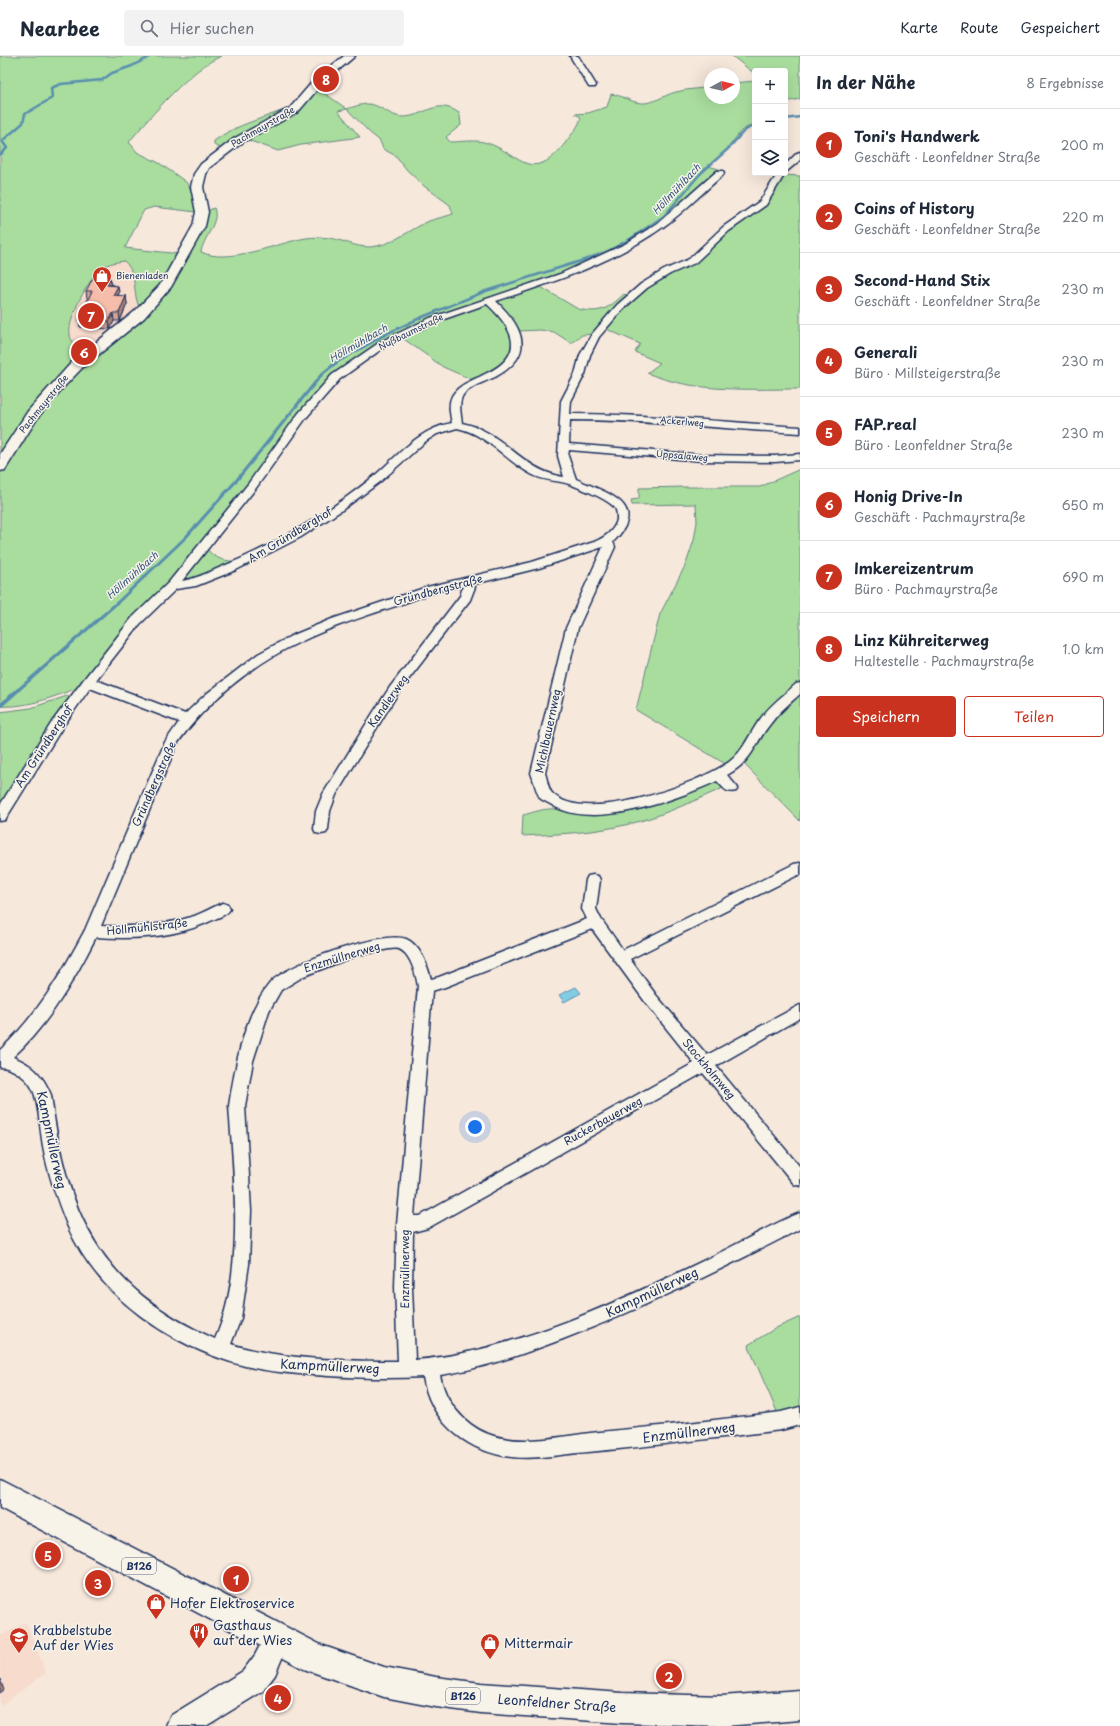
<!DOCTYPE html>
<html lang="de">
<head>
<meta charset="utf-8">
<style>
  body { margin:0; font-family:"Playpen Sans",sans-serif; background:#f2f2f3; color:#1f2937 }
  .controls { position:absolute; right:12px; top:12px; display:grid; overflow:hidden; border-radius:4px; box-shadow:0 4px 16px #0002 }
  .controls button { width:36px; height:36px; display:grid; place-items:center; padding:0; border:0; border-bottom:1px solid #e0e1e3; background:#fff; color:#1f2937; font:20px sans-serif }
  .compass { position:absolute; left:704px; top:12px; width:36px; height:36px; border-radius:50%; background:#fff; box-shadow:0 4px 16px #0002; rotate:82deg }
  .you { position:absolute; left:475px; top:1071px; width:14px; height:14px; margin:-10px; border:3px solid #fff; border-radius:50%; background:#1a73e8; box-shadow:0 0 0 6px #1a73e833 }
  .badge { display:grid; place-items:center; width:26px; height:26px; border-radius:50%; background:#c8321e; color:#fff; font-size:13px; font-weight:700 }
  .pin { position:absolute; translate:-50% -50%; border:2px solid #fff; box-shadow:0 1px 4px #0006 }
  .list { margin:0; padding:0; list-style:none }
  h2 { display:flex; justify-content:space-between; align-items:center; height:52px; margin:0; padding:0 16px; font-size:17px }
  h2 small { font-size:13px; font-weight:400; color:#747a83 }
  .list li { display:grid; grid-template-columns:26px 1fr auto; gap:12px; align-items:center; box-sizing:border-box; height:72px; padding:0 16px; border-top:1px solid #e0e1e3 }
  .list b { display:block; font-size:15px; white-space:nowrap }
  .list p { margin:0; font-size:13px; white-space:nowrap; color:#747a83 }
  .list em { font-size:13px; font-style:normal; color:#747a83 }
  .actions { display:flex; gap:8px; padding:12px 16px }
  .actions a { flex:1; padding:9px 0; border:1px solid #c8321e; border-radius:4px; text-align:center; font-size:14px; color:#c8321e }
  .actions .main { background:#c8321e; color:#fff }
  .icon { flex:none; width:22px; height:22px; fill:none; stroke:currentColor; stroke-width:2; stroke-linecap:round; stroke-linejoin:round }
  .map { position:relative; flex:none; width:800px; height:1670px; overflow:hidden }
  header { display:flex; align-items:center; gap:24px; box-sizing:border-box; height:56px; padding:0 20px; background:#fff; border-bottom:1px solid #e0e1e3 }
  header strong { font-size:19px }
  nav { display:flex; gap:22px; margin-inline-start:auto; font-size:14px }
  .search { width:280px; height:36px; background:#f2f2f3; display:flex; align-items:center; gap:10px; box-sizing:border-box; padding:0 14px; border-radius:4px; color:#747a83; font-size:15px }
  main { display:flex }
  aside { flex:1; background:#fff }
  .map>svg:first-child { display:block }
  .built { fill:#f7dbcd }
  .green { fill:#a9dd9e; stroke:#62867e }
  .water { fill:#83cde4; stroke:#598eae }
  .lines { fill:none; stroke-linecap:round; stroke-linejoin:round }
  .stream-far2 { stroke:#598eae; stroke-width:2.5 }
  .stream-far1 { stroke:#598eae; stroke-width:3 }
  .stream { stroke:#598eae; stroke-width:4 }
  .street-casing { stroke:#1b2f5e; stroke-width:3 }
  .secondary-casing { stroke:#1b2f5e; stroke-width:3 }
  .primary-casing { stroke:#1b2f5e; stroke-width:3 }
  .street { fill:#f7f3e8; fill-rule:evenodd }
  .secondary { fill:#f7f3e8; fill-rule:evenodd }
  .primary { fill:#f7f3e8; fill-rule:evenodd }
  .wall { fill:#d4a393; stroke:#1b2f5e }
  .shaded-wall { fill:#ac8478; stroke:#1b2f5e }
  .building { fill:#f6bdab; stroke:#1b2f5e }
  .labels { text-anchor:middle; stroke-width:3; stroke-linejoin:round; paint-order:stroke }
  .far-street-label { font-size:9px; fill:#1b2f5e; stroke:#f7f3e8 }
  .far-poi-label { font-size:9px; fill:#1b2f5e; stroke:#f7f3e8; text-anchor:start }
  .far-water-label { font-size:10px; font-style:italic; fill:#355680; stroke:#f7f3e8 }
  .shield { fill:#f7f3e8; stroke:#5d6a87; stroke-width:1 }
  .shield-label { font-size:10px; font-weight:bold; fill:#1b2f5e }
  .street-label { font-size:11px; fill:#1b2f5e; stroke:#f7f3e8 }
  .near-street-label { font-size:13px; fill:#1b2f5e; stroke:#f7f3e8 }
  .near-poi-label { font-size:13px; fill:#1b2f5e; stroke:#f7f3e8; text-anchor:start }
</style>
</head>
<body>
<header>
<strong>Nearbee</strong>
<div class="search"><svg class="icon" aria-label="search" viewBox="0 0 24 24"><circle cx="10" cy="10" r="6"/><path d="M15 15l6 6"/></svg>Hier suchen</div>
<nav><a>Karte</a><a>Route</a><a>Gespeichert</a></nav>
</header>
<main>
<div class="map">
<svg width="800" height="1670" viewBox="0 0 800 1670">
  <rect width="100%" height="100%" fill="#f7e8dc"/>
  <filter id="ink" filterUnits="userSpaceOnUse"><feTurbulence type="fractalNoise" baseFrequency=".025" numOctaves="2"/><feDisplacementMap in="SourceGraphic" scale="8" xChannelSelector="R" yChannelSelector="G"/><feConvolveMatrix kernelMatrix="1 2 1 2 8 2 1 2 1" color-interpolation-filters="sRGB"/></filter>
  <g filter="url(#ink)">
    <!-- built -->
    <path class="built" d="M 124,205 L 128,209 L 132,217 L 140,253 L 78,303 L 77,290 L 72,286 L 70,278 L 70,266 L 74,256 L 88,230 L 100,214 L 111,207 Z
      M 26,1566 L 46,1617 L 0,1650 L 0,1580 Z"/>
    <!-- green -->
    <path class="green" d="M 0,0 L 222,0 C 192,11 150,61 129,86 L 137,96 L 159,107 L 186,126 L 192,135 L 197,156 L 154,151 L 144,154 L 125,192 L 180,198 L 164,226 L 140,253 C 132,238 138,217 124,205 C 117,206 109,207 103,211 C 89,222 67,262 70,279 C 71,286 76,289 80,295 L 78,303 L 159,243 L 181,214 L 190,198 L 206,166 L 207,155 L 214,152 C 220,166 203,182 201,196 C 228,209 277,187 306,182 C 313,181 322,181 330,182 C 347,185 360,194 377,190 C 394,187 413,172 429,165 C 437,162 445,161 453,158 L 450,149 L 424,130 L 407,114 L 396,100 L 383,93 L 380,85 L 369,76 L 347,53 L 338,55 L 360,81 L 301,89 L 278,95 L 245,83 L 263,75 L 317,32 L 347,53 C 353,51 361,48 368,48 C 380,48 390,61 403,61 C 424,61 436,41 459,57 L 460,60 L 461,69 L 446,81 L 450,86 C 462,86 476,83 487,87 C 502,91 517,105 528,108 C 547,112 559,95 569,82 C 574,75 579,70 581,61 L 575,58 L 588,57 L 607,51 L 611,38 C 622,39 630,46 641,47 C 653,48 664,39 676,36 C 687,33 699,33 710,31 L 710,42 L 734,42 L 734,27 L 755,25 L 755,67 L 741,75 L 728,92 L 708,110 L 719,113 L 720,115 L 664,164 L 629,187 L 557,220 L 491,241 L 440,260 L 372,292 L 348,307 L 332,320 L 250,429 L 82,630 C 56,640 28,652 0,650 Z
      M 732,0 L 800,0 L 800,43 L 785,46 L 785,15 L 755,15 L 755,18 Z
      M 295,49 L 221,93 L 214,89 L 214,85 C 237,67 268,62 295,49 Z
      M 785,119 L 800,120 L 800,333 C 748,333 695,337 647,317 L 660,307 L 635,296 L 640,288 L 604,272 L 617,257 L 646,232 L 670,217 L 693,207 L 733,170 L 766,147 Z
      M 539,230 L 578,253 C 600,258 608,253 624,238 L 629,240 L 593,278 L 582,279 L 571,287 L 554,276 L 540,274 L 519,275 L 497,247 L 497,243 Z
      M 482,248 L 492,250 L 507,267 L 515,288 L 503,309 L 475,325 L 443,311 L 401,281 L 454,258 Z
      M 800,413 L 800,627 L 741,695 L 727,709 L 636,654 L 660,558 L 686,508 L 694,484 L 697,466 L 696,448 L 632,449 L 631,444 L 639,443 L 639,432 L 687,431 L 760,431 Z
      M 206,492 C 214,503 226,506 239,505 L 195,523 L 186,523 L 185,521 Z
      M 800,633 L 800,765 L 744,708 L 767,667 Z
      M 67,640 L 72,641 L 0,752 L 0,656 L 31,652 Z
      M 717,726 L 723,730 L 721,733 L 714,736 C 685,749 656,762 625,769 C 592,777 557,778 522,780 L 523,759 C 532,757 544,752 554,753 C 564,754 574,759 587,759 C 630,761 678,744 717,726 Z
      M 800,1261 L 800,1352 L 778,1358 L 748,1289 L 776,1272 Z"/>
    <!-- water -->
    <path class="water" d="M 576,931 L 581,937 L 564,946 L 559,939 Z"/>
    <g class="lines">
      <!-- stream-far2 -->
      <path class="stream-far2" d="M 785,63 L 800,61
        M 0,99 L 7,92 L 2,85 L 23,67 L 25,58 L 52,42 L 51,32 L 61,28 L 102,24 L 112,17 L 132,10 L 151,0
        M 384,279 L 420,262 L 486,235 L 584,204 L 606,196 L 630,183 L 664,160 L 700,118 L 729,92 L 743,76 L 755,68"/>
      <!-- stream-far1 -->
      <path class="stream-far1" d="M 17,635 L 118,546 L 186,481 L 236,425 L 322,318 L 337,306 L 386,278"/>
      <!-- stream -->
      <path class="stream" d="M 0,650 L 18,634"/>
      <!-- street casing -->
      <g class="street-casing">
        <path id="street" d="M 570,0 L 578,0 L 596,29 L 595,31 L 589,31 Z
          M 800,96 L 800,104 L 786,116 L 766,149 L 729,175 L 695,207 L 670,218 L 647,232 L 623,253 L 599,281 L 590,299 L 585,318 L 571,345 L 570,358 C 647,358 724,366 800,371 L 800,377 C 723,373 647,364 570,364 L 569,388 L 703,399 L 775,400 L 800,398 L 800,404 L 775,406 L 703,405 L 569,394 L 568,400 L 576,423 C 606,437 651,448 613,486 L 615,491 L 578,572 L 545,717 C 547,722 548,733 552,737 C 583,770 698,728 729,706 C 744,695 750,676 761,662 C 770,649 784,639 796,628 L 800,627 L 800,638 C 790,647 779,656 771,667 C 753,689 755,703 727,719 L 738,732 L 736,735 C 726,738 723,731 717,725 C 675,744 594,775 552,749 C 549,747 544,745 541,743 C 536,737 534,724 531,717 L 566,572 L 603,491 L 539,512 L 474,528 L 475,531 L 470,544 L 398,637 L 336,739 L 330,755 L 328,773 L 326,777 L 321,778 L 316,777 L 314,773 L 316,755 L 323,738 L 373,657 L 390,631 L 460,540 L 463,531 C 451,529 416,543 402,548 C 368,559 333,570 300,586 C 254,607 206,646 177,688 L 101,870 C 131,871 163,870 191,861 C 202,858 212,851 223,847 L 228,849 L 230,853 C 227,859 221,860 215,863 C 180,881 135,884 96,881 C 74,924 49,968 13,1001 C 33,1009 43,1019 51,1039 C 66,1159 100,1232 215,1283 C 245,1217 234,1121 229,1050 C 235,1011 244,958 270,927 C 286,908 383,874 406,883 C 420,889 427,908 431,923 L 439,921 L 587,863 L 582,853 L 586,824 L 588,820 L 593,819 L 598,820 L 600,824 L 596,853 L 601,863 L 623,894 L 794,808 L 800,807 L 800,819 L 798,819 L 630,903 L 656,939 L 707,999 L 800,949 L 800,962 L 716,1010 L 800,1111 L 800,1130 L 794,1128 L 703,1017 L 428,1172 L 413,1176 L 412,1231 L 415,1304 C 515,1296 624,1243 713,1200 C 742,1186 770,1169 800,1157 L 800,1173 C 722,1213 644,1252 563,1283 C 523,1298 482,1313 440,1319 C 445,1345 463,1368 488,1378 C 520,1390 557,1381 590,1377 C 654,1371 718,1364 781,1356 L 800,1351 L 800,1369 L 781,1374 C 717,1382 653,1390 588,1396 C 561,1398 531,1405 504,1400 C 462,1392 430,1363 423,1321 C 392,1323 360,1322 329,1320 C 301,1318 273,1317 245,1310 C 172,1291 99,1242 68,1171 C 57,1144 48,1118 43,1090 C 40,1074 39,1048 33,1034 C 28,1022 12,1011 0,1011 L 0,994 C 36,961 62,917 85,874 L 165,686 L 179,666 L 90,632 L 62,672 L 5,764 L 0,765 L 0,749 L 52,666 L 84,623 L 132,562 L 169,526 L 248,428 L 298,358 L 332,319 L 380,286 L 430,262 L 560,218 L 625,188 L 658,167 L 717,115 L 723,115 L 724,117 L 723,119 C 703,136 684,156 663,171 C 613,207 554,226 496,245 C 524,272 536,299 495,321 C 485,326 470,330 463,339 C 458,347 461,359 462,367 C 504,375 520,414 564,421 L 558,400 L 561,345 L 575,318 L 580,299 L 592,278 L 617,249 L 641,228 L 664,214 L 689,203 L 723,171 L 760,145 L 778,117 L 785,117 L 785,109 L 797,97 ZM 487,248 C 515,274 526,299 485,318 C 474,324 459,328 452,340 C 448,348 450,358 452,367 C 418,373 398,400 373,421 C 327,458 274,490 219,512 C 207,517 195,523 182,525 L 256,432 L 306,362 L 340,323 L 386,290 L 436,266 ZM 457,372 C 487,378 505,404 531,418 C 543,425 557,424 569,428 C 580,432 608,443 615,452 C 617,455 617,460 617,464 C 614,475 604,482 594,486 L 532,506 L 427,531 L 332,563 L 291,580 L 258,598 L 205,639 L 185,658 L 96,624 L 140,568 L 176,533 L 196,530 L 236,514 L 301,481 L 342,454 L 380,426 L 426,385 L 437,378 ZM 592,873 L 646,947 L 694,1007 L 420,1160 L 414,1160 L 432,935 L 445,931 ZM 389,893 C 392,893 396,892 399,893 C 411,898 416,919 418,930 L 397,1169 L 395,1231 L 398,1305 C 346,1305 280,1304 231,1288 L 241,1262 L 249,1208 L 251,1155 L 245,1050 L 253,1005 L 269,955 L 281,934 L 304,920 L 355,900 Z"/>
      </g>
      <!-- secondary casing -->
      <g class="secondary-casing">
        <path id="secondary" d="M 344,0 L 355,0 L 322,28 L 298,56 L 243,86 L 209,112 L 206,118 L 203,131 L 208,156 L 205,170 L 171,231 L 144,262 L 82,312 L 61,334 L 38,361 L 5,414 L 0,415 L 0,398 L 28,355 L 72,306 L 134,256 L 160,229 L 193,170 L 196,156 L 191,131 L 194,118 L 201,108 L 235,82 L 290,52 L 314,24 Z
          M 277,1570 L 286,1574 L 290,1583 L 275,1619 L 263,1635 L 206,1670 L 166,1670 L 170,1660 L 243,1615 L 255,1599 L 268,1574 Z"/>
      </g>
      <!-- primary casing -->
      <g class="primary-casing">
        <path id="primary" d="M 0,1423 L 321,1589 L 384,1611 L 436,1621 L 481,1627 L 622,1637 L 722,1640 L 800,1634 L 800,1664 L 724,1670 L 622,1667 L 481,1657 L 436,1651 L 384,1641 L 304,1613 L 0,1452 Z"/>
      </g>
      <!-- street -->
      <use href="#street" class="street"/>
      <!-- secondary -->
      <use href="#secondary" class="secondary"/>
      <!-- primary -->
      <use href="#primary" class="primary"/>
    </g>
    <!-- wall -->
    <path class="wall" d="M 110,222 L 112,229 L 118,230 L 119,237 L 118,240 L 126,240 L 127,248 L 120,265 L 114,265 L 110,273 L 80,271 L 79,263 L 88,243 L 87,242 L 86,235 Z"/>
    <!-- shaded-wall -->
    <path class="shaded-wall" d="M 110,222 L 112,229 L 107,229 Z
      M 118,230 L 119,237 L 114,247 L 113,239 Z
      M 126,240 L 127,248 L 120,265 L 119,257 Z
      M 113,257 L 114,265 L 110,273 L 109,265 Z
      M 0,1623 L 4,1634 L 0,1637 Z"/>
    <!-- building -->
    <path class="building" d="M 94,220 L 110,222 L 107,229 L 118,230 L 113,239 L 126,240 L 119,257 L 113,257 L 109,265 L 79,263 L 92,235 L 86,235 Z"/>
  </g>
  <!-- icons -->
  <defs>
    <g id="shop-pin" transform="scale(1)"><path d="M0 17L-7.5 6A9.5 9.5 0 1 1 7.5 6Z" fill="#c8321e" stroke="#f7f3e8"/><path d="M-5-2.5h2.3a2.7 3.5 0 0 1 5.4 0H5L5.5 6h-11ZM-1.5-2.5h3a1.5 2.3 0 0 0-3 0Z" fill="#fff"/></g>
    <g id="restaurant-pin" transform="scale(1)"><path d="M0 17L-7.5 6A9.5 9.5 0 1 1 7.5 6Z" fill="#c8321e" stroke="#f7f3e8"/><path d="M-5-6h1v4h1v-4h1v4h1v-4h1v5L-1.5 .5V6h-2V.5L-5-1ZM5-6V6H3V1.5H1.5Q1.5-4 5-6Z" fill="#fff"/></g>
    <g id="school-pin" transform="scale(1)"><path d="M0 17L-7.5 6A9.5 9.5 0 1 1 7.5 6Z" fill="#c8321e" stroke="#f7f3e8"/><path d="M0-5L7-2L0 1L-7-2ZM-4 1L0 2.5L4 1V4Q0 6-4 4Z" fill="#fff"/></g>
  </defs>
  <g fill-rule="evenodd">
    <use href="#shop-pin" x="102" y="220"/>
    <use href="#shop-pin" x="156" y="1547"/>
    <use href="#restaurant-pin" x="199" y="1576"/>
    <use href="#school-pin" x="19" y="1581"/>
    <use href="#shop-pin" x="490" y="1587"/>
  </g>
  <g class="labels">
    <!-- far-street labels -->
    <g class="far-street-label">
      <text transform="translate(263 71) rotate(-30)" y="3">Pachmayrstraße</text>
      <text transform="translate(411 276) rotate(-26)" y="3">Nußbaumstraße</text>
      <text transform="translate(44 348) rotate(-51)" y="3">Pachmayrstraße</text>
      <text transform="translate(682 366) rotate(5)" y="3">Ackerlweg</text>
      <text transform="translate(682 400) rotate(5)" y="3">Uppsalaweg</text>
    </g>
    <!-- far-poi labels -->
    <g class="far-poi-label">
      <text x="116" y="223">Bienenladen</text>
    </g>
    <!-- far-water labels -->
    <g class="far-water-label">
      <text transform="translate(676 133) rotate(-47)" y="4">Höllmühlbach</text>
      <text transform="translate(358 287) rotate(-30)" y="4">Höllmühlbach</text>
      <text transform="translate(132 519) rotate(-42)" y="4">Höllmühlbach</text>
    </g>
    <!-- shield labels -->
    <g class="shield">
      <rect x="122" y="1502" width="34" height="16" rx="3"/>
      <rect x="446" y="1632" width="34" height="16" rx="3"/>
    </g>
    <g class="shield-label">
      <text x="139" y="1514">B126</text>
      <text x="463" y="1644">B126</text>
    </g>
    <!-- street labels -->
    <g class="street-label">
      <text transform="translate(290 479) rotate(-31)" y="4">Am Gründberghof</text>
      <text transform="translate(438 534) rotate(-15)" y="4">Gründbergstraße</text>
      <text transform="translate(388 645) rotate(-55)" y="4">Kandlerweg</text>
      <text transform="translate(548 675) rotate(-78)" y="4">Michlbauernweg</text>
      <text transform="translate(44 690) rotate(-57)" y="4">Am Gründberghof</text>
      <text transform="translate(154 728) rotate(-66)" y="4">Gründbergstraße</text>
      <text transform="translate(147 871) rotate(-6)" y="4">Höllmühlstraße</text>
      <text transform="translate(342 901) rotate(-17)" y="4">Enzmüllnerweg</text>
      <text transform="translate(709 1013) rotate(50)" y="4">Stockholmweg</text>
      <text transform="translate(603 1065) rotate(-29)" y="4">Ruckerbauerweg</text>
      <text transform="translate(405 1213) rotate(-90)" y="4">Enzmüllnerweg</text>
    </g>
    <!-- near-street labels -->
    <g class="near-street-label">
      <text transform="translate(52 1084) rotate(78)" y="5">Kampmüllerweg</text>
      <text transform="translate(652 1236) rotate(-25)" y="5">Kampmüllerweg</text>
      <text transform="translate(330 1310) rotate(3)" y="5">Kampmüllerweg</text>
      <text transform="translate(689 1376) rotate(-7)" y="5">Enzmüllnerweg</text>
      <text transform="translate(557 1647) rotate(4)" y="5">Leonfeldner Straße</text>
    </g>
    <!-- near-poi labels -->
    <g class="near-poi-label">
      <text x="170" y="1552">Hofer Elektroservice</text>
      <text x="213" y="1574">Gasthaus<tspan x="213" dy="15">auf der Wies</tspan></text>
      <text x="33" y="1579">Krabbelstube<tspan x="33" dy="15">Auf der Wies</tspan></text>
      <text x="504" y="1592">Mittermair</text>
    </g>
  </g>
</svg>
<div class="controls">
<button>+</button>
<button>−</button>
<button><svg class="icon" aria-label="layers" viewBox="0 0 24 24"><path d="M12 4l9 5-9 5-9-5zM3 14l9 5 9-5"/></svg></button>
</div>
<svg class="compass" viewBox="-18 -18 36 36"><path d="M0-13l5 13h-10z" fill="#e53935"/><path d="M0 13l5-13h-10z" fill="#747a83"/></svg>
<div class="you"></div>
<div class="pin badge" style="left:236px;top:1523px">1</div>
<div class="pin badge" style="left:669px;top:1620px">2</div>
<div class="pin badge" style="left:98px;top:1527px">3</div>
<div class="pin badge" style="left:278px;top:1642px">4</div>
<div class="pin badge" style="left:48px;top:1499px">5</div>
<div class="pin badge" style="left:84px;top:296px">6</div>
<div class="pin badge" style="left:91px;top:260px">7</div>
<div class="pin badge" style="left:326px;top:23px">8</div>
</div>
<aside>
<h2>In der Nähe<small>8 Ergebnisse</small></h2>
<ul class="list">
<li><span class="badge">1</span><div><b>Toni's Handwerk</b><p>Geschäft · Leonfeldner Straße</p></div><em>200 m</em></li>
<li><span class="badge">2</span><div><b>Coins of History</b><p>Geschäft · Leonfeldner Straße</p></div><em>220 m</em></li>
<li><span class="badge">3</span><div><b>Second-Hand Stix</b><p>Geschäft · Leonfeldner Straße</p></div><em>230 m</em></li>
<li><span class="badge">4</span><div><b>Generali</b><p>Büro · Millsteigerstraße</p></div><em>230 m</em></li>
<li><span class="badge">5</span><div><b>FAP.real</b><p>Büro · Leonfeldner Straße</p></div><em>230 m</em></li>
<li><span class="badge">6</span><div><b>Honig Drive-In</b><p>Geschäft · Pachmayrstraße</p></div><em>650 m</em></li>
<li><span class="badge">7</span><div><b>Imkereizentrum</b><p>Büro · Pachmayrstraße</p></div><em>690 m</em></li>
<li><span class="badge">8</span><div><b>Linz Kühreiterweg</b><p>Haltestelle · Pachmayrstraße</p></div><em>1.0 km</em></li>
</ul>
<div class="actions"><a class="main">Speichern</a><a>Teilen</a></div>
</aside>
</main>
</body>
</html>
